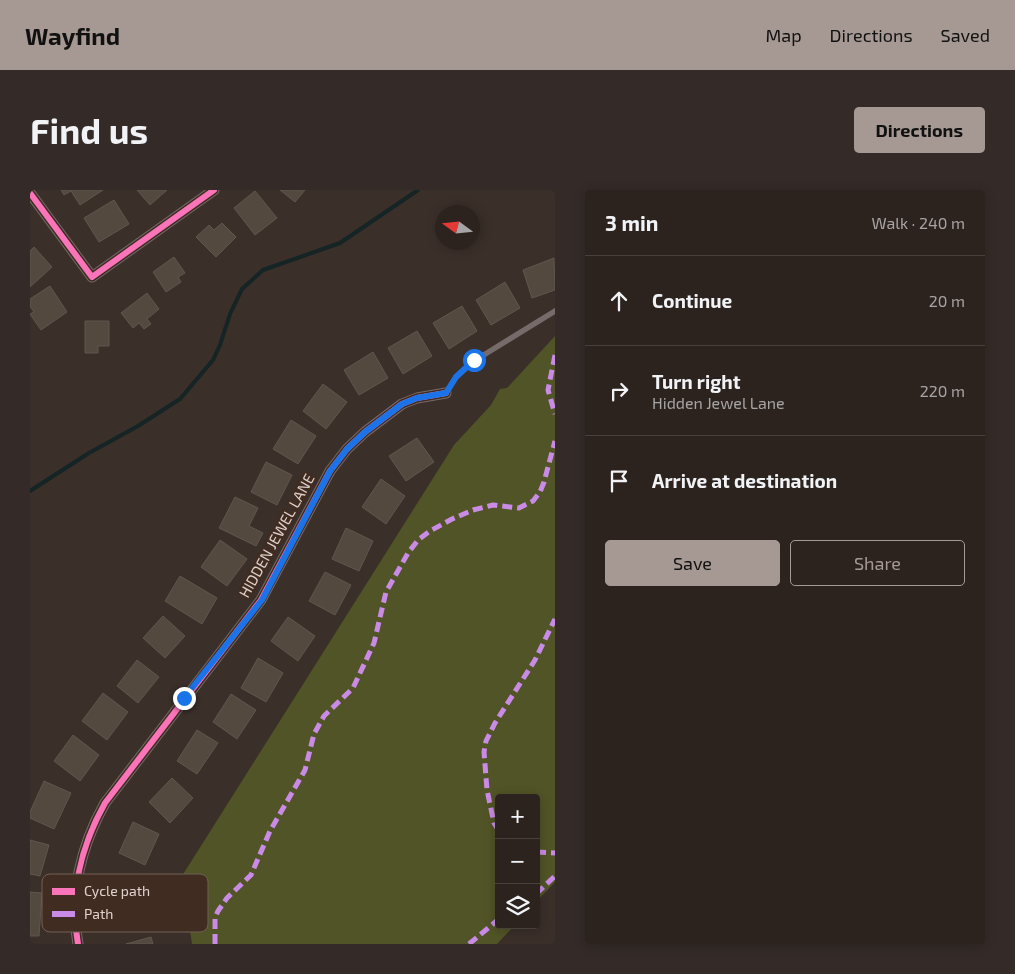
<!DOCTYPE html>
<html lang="en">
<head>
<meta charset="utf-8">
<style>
  body { margin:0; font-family:"Exo 2",sans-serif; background:#342b28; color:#f1f3f6 }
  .controls { position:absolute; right:15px; bottom:15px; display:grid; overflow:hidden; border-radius:5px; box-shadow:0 2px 12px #0003 }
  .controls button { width:45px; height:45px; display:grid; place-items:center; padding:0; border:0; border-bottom:1px solid #48403d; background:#2c231f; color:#f1f3f6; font:25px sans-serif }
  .compass { position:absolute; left:405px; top:15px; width:45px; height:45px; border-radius:50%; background:#2c231f; box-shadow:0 2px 12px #0003; rotate:285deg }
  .stop { position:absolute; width:15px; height:15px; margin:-11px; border:4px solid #1a73e8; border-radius:50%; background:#fff }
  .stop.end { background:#1a73e8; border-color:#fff; box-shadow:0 1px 5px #0008 }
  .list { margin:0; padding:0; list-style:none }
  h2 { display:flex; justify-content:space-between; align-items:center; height:65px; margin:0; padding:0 20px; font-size:21px }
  h2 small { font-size:16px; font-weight:400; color:#a6a4a4 }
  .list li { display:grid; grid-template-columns:32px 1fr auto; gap:15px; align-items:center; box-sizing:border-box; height:90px; padding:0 20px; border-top:1px solid #48403d }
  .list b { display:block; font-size:19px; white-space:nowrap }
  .list p { margin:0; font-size:16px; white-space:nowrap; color:#a6a4a4 }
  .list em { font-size:16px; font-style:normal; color:#a6a4a4 }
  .actions { display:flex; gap:10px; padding:15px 20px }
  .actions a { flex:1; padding:11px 0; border:1px solid #a69993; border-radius:5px; text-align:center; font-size:18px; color:#a69993 }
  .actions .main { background:#a69993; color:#111 }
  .icon { flex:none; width:28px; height:28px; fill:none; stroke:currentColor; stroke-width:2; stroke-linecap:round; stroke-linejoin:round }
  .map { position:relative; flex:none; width:525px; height:754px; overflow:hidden; border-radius:5px }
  header { display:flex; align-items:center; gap:30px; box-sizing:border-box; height:70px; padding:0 25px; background:#a69993; color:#111 }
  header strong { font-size:24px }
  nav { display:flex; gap:28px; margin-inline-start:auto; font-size:18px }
  .intro { display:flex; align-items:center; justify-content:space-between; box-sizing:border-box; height:120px; padding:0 30px }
  h1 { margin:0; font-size:35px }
  .button { padding:12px 22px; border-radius:5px; background:#a69993; color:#111; font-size:18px; font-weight:700 }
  main { display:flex; gap:30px; padding:0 30px }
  aside { flex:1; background:#2c231f; border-radius:5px; box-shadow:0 2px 12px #0003 }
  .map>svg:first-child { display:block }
  .green { fill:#515426 }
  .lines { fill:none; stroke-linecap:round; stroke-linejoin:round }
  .stream { stroke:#152424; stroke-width:4 }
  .building { fill:#54493e; stroke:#5f5750 }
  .lane { stroke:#776a6a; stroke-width:5.5 }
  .street { stroke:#776a6a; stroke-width:11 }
  .quiet { stroke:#ca8be6; stroke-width:5; stroke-dasharray:10 5; stroke-linecap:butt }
  .cycleway-casing { stroke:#412c22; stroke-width:9 }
  .cycleway { stroke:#fb73b8; stroke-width:6 }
  .route { stroke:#1a73e8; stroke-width:6 }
  .labels { text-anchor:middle; stroke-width:5; stroke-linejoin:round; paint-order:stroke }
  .street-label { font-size:15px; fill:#e0d2cc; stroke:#412c22 }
  .key { fill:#412c22; stroke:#715e55; stroke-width:1 }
  .key-label { font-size:14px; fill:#e0d2cc }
</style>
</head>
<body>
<header>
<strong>Wayfind</strong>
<nav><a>Map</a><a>Directions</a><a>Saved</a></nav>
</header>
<div class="intro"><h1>Find us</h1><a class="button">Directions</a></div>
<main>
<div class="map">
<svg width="525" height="754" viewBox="0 0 525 754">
  <rect width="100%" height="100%" fill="#3a2f29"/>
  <!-- green -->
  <path class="green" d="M 525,146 L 525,692 L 506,712 L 506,608 L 469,608 L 469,735 L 485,735 L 467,754 L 162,754 L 152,686 L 424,255 L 461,215 L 470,199 L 477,198 Z"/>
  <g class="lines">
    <!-- stream -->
    <path class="stream" d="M 0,301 L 59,263 L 108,236 L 150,209 L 183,170 L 190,155 L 200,124 L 212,99 L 233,80 L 310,53 L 388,0"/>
  </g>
  <!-- building -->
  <path class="building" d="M 31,0 L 73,0 L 50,15 L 41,1 L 34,5 Z
    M 107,0 L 137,0 L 120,15 Z
    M 250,0 L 275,0 L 265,12 Z
    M 225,1 L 247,28 L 225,45 L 204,18 Z
    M 84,10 L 99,34 L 69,52 L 54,28 Z
    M 192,33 L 206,47 L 186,67 L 166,47 L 179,35 L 184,40 Z
    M 4,57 L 22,77 L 0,97 L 0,61 Z
    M 144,67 L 155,83 L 148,87 L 151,92 L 136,102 L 123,82 Z
    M 524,68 L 525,100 L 502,108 L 493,80 Z
    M 475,92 L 490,118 L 461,135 L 446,110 Z
    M 20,96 L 37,122 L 11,140 L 0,124 L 4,122 L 0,116 L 0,109 Z
    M 117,103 L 129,119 L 117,129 L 121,134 L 114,139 L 109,133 L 103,138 L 91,123 Z
    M 432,116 L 447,141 L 419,159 L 403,133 Z
    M 55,131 L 79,131 L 79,156 L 68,156 L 68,163 L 55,163 Z
    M 387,141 L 402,166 L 373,184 L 358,158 Z
    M 343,162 L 358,188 L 329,205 L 314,180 Z
    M 293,194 L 317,212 L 296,239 L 273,221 Z
    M 261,230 L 286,246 L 268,274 L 243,259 Z
    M 387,248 L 404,272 L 376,291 L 359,266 Z
    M 236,272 L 262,285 L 247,315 L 221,302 Z
    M 351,289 L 375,306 L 356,334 L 332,317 Z
    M 205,307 L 228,318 L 219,336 L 233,343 L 226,356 L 189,338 Z
    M 316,338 L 343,351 L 329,381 L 302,369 Z
    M 190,350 L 217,369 L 197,396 L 171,377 Z
    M 295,382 L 321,395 L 305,425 L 279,411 Z
    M 150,386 L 187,408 L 172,434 L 135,411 Z
    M 133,426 L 155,446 L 135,468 L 113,448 Z
    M 258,427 L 285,446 L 268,471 L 241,451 Z
    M 228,468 L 253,483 L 236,512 L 211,498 Z
    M 107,470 L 129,487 L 108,513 L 87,496 Z
    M 73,503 L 98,522 L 77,550 L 52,531 Z
    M 201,504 L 226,520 L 207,549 L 183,532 Z
    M 167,540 L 188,553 L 167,584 L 147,571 Z
    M 43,545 L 69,565 L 50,591 L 24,571 Z
    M 142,588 L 163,608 L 140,633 L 119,612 Z
    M 14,591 L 41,603 L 24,639 L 0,628 L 0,622 Z
    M 103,632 L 129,644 L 115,675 L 89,663 Z
    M 0,650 L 19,655 L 10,686 L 0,684 Z
    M 0,702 L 12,703 L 9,746 L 0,746 Z
    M 121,747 L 123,754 L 96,754 Z"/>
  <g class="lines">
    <!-- lane -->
    <path class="lane" d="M 416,203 L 426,187 L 444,171 L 525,121"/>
    <!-- street -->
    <path class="street" d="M 0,3 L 62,87 L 184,0
      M 48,754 C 39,705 51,656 75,613 L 231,410 L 300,281 L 317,259 L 335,242 L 372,214 L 387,208 L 416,203"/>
    <!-- quiet -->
    <path class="quiet" d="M 525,165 L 518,200 L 525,224
      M 469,641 L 464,633 L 457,600 L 454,562 L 456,551 L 465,533 L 505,470 L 525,429
      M 506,662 L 525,663
      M 506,704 L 525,686
      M 185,754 L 185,728 L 188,721 L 197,708 L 221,685 L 240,641 L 275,580 L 284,544 L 294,526 L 323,498 L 344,453 L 356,402 L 378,363 L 388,350 L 400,341 L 422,329 L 443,320 L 463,315 L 489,318 L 503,311 L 510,302 L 514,292 L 525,251
      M 439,754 L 469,729"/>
    <!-- cycleway casing -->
    <g class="cycleway-casing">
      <path id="cycleway" d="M 0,3 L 62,87 L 184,0
        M 48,754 C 39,705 51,656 75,613 L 231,410 L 300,281 L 317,259 L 335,242 L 372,214 L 387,208 L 416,203"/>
    </g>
    <!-- cycleway -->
    <use href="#cycleway" class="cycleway"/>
  </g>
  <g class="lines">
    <!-- route -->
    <path class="route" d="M 154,508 L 232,410 L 300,281 L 317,259 L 335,242 L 372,214 L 387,208 L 416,203 L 426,187 L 444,170"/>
  </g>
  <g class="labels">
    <!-- street labels -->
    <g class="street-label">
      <text transform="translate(247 346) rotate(-61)" y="5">HIDDEN JEWEL LANE</text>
    </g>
  </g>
  <!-- legend -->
  <rect x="12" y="684" width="166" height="58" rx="8" class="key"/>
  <rect x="22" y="698" width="23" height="7" fill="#fb73b8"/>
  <rect x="22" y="721" width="23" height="6" fill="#ca8be6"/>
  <g class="key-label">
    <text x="54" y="706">Cycle path</text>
    <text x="54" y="729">Path</text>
  </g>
</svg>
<div class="controls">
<button>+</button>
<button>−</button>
<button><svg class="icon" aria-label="layers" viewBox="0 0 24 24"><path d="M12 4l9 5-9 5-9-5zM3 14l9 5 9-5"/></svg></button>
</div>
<svg class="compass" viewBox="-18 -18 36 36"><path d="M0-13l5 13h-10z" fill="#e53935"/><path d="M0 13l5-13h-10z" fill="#a6a4a4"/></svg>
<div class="stop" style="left:444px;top:170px"></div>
<div class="stop end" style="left:154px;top:508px"></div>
</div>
<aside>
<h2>3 min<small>Walk · 240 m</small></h2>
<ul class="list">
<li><svg class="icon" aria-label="ahead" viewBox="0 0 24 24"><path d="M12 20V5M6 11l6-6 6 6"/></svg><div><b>Continue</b></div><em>20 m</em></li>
<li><svg class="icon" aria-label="right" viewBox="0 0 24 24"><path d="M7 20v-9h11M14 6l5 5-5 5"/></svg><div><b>Turn right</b><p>Hidden Jewel Lane</p></div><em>220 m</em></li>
<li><svg class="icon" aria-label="arrive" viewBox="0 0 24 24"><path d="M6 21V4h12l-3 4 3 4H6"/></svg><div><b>Arrive at destination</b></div></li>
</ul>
<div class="actions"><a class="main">Save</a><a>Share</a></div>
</aside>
</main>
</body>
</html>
